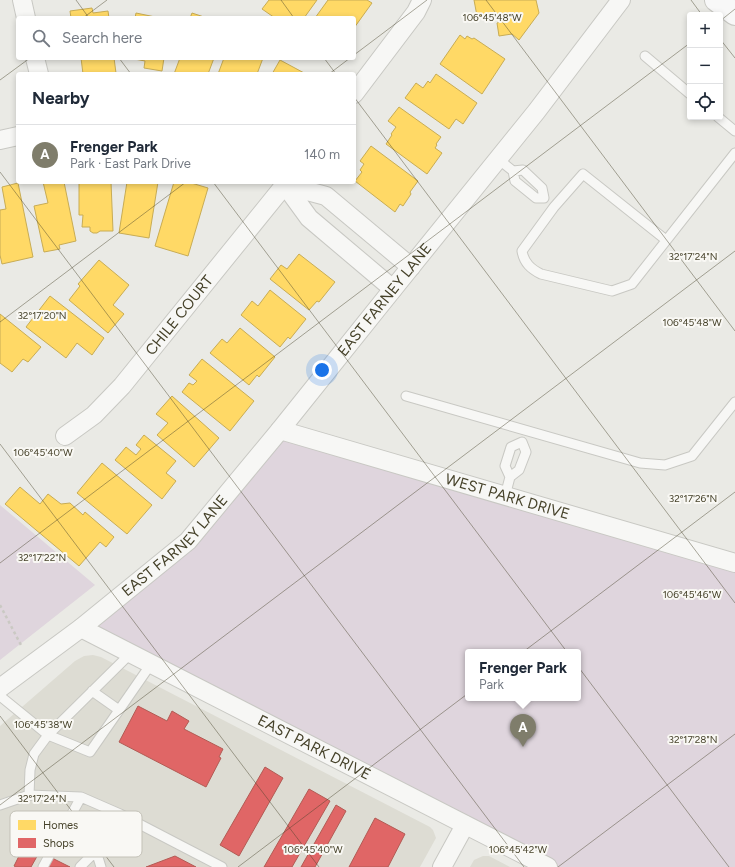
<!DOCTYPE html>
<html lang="en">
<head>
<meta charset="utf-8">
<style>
  body { margin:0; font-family:Figtree,sans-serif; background:#f2f2f3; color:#1f2937 }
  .controls { position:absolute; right:12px; top:12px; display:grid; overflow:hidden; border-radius:4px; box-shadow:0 2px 6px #0003 }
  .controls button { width:36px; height:36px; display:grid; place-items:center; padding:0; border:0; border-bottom:1px solid #e0e1e3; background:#fff; color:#1f2937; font:20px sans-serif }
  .you { position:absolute; left:322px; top:370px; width:14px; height:14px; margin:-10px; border:3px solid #fff; border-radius:50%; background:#1a73e8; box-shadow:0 0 0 6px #1a73e833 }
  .badge { display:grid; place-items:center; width:26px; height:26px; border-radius:50%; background:#7f7d6b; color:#fff; font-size:13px; font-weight:700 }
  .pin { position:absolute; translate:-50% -33px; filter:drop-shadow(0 1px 2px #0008) }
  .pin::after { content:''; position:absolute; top:21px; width:14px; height:12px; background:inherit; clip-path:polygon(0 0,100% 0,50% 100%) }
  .popup { position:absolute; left:465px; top:649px; width:116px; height:52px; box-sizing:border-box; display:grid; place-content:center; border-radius:4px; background:#fff; filter:drop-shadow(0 1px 3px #0005); font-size:13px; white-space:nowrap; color:#747a83 }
  .popup b { font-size:15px; color:#1f2937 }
  .popup::after { content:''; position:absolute; left:50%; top:100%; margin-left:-8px; border:8px solid transparent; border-top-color:#fff }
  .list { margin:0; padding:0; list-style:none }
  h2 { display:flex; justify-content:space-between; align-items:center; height:52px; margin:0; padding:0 16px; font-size:17px }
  h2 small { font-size:13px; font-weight:400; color:#747a83 }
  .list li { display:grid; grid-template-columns:26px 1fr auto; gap:12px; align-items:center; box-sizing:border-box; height:60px; padding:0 16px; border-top:1px solid #e0e1e3 }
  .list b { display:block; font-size:15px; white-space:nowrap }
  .list p { margin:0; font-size:13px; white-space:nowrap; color:#747a83 }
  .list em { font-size:13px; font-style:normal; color:#747a83 }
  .icon { flex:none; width:22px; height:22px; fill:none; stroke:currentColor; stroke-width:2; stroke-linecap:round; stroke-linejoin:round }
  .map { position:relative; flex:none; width:735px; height:867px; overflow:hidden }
  .search { position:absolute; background:#fff; box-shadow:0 2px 6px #0003; left:16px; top:16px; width:340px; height:44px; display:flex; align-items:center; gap:10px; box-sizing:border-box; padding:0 14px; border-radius:4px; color:#747a83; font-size:15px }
  .panel { position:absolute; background:#fff; box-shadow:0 2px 6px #0003; left:16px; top:72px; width:340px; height:112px; border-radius:4px }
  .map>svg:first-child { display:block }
  .built { fill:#dddcd3 }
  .green { fill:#dfd5dd; fill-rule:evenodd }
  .homes { fill:#ffd966; stroke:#c8ac54 }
  .shops { fill:#e06666; stroke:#b25b54 }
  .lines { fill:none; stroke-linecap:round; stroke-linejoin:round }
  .lane-casing { stroke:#c8c8c3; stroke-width:11 }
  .street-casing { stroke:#c8c8c3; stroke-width:20 }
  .secondary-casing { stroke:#c8c8c3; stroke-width:24 }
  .path { stroke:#cac9c3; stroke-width:2.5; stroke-dasharray:3 3; stroke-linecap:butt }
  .lane { stroke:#f7f7f5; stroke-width:9 }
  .street { stroke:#f7f7f5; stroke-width:18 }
  .secondary { stroke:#f8f8f8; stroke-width:22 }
  .ticks { fill:none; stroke:#46422a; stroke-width:1; stroke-opacity:0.45 }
  .labels { text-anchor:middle; stroke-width:4; stroke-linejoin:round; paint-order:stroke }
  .street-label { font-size:15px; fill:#46422a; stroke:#f9f8f4 }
  .key { fill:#f9f8f4; stroke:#c3c1b7; stroke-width:1 }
  .key-label { font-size:11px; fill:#46422a }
  .ticks-label { font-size:10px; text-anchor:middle; fill:#46422a; stroke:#f9f8f4; stroke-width:4; stroke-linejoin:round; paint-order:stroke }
</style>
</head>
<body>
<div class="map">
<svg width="735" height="867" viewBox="0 0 735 867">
  <rect width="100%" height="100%" fill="#eaeae5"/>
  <!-- built -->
  <path class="built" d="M 93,655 L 101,657 L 430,827 L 433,830 L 436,838 L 420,867 L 0,867 L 0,726 L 75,661 L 84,656 Z
    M 483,856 L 489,856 L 510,867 L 470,867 L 474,860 Z"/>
  <!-- green -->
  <path class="green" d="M 280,430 L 735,566 L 735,867 L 542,867 L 81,628 L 188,541 ZM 468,652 L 578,652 L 578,698 L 468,698 Z
    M 0,505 L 95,585 L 0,660 Z"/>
  <!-- homes -->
  <path class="homes" d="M 269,0 L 317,0 L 304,18 L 275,18 L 262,9 Z
    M 328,0 L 367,0 L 372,3 L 354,28 L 354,18 L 315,18 Z
    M 474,0 L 536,0 L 539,13 L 519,40 L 512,34 L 499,36 L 497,23 L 503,21 L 502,13 L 477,16 Z
    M 92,8 L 93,13 L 108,11 L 109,18 L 71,18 L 70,11 Z
    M 136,13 L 160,18 L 135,18 Z
    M 192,13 L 207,18 L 190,18 Z
    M 460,35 L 465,39 L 467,36 L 472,39 L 474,38 L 505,59 L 482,94 L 440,64 Z
    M 81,58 L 114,58 L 116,73 L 83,74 Z
    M 129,58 L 164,58 L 162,71 L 144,68 L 145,61 Z
    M 180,58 L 214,58 L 208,74 L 174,74 Z
    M 224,58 L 263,58 L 257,74 L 218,74 Z
    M 280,60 L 306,74 L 272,74 Z
    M 436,74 L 477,103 L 463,124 L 456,119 L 449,129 L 405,98 L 416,83 L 423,88 L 428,81 L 430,83 Z
    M 399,107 L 441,137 L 436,144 L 437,145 L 435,148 L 442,153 L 427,174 L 386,144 L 392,135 L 391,134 L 396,127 L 388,121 Z
    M 371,146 L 418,181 L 410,192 L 411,194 L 403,206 L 400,204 L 395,212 L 355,181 L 362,172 L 360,170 L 364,164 L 360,161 Z
    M 43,182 L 64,182 L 76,241 L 59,245 L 60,249 L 44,252 L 34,206 L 48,203 Z
    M 79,182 L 111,182 L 113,231 L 100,231 L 97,233 L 93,233 L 90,231 L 90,227 L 82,227 L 83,215 L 79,215 Z
    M 127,182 L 158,182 L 149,238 L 119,233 Z
    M 174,182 L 188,182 L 208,188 L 188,256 L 155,246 Z
    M 18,183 L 33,257 L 2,264 L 0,255 L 0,210 L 6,209 L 2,187 Z
    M 299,254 L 335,282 L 319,302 L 317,301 L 309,310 L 270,279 L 281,265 L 287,269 Z
    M 99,260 L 129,285 L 113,305 L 124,314 L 108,333 L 69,300 L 80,286 L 78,284 Z
    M 270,290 L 306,319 L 290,339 L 288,337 L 280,347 L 241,315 L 252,301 L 258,306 Z
    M 50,296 L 104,338 L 92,355 L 77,343 L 66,358 L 26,327 Z
    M 0,314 L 41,347 L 28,362 L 23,359 L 12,372 L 0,363 Z
    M 240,328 L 275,357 L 259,377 L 257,375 L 249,385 L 210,353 L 222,339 L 227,343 Z
    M 202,359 L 254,401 L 230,431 L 182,392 L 189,383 L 193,385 L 197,381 L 189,375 Z
    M 172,396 L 219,438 L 194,467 L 157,435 L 168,423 L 156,414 Z
    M 144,435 L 176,461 L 166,473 L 176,481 L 162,499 L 115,460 L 126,447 L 136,455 L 141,449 L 136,445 Z
    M 102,463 L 152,505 L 127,534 L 77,493 Z
    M 20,487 L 40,504 L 48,494 L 61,504 L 70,503 L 83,515 L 85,512 L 114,537 L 106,547 L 100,542 L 79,566 L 5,504 Z"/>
  <!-- shops -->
  <path class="shops" d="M 138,706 L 167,721 L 172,711 L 189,721 L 184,729 L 223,749 L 219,757 L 221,758 L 206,787 L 119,742 Z
    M 265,767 L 283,778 L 239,856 L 220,845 Z
    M 309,789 L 330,801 L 292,867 L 264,867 Z
    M 336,805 L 346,811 L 315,867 L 301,867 Z
    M 375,818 L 405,834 L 388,867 L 349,867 Z
    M 25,844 L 40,851 L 31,867 L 16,867 L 14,866 Z
    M 175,856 L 196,867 L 146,867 Z
    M 52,858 L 70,867 L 47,867 Z"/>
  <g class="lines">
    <!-- lane casing -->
    <g class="lane-casing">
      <path id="lane" d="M 645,56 L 690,94
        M 718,117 L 735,131
        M 498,159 L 513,171 L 515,181 L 536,198 L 544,198 L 542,188 L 523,170 L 513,171
        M 666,240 L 583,174 L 554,207 L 522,251 C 524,263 531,269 541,274 L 612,291 L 632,284 L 735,153
        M 406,396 L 640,463 L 665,465 L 692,456 L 735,402
        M 505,496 L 510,477 L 519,470 L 526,452 L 522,442 L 511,447 L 505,466 L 510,477
        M 131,653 L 48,735 L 90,752 L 151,664
        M 92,691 L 119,710
        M 0,696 L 48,735 L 34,754 L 30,770 L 29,795
        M 0,805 L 29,795 L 81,797 L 120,814 L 222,867
        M 43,867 L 81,797
        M 80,867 L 96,851
        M 101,867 L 96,851 L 120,814"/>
    </g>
    <!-- street casing -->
    <g class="street-casing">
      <g id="street">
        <path d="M 22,0 L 26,18"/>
        <path d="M 35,58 L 39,74"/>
        <path d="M 354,94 L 416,12 L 422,0"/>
        <path d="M 0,140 L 18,136"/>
        <path d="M 393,289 L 309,218 L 285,185 L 326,196 L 411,267"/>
        <path id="s1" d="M 280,430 L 735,563"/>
        <path id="s2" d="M 65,436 L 94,415 L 122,386 L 287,182"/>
        <path id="s3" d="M 81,628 L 548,867"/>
        <path id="s4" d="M 0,688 L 81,628 L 188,541 L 280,430 L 393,289 L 536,112 L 621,0"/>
        <path d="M 442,867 L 465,825"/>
      </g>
    </g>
    <!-- secondary casing -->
    <g class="secondary-casing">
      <path id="secondary" d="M 716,0 L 735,14"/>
    </g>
    <!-- path -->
    <path class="path" d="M 0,605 L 22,647"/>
    <!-- lane -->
    <use href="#lane" class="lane"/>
    <!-- street -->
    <use href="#street" class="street"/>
    <!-- secondary -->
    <use href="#secondary" class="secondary"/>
  </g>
  <!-- ticks -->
  <path class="ticks" d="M 76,0 L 89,18M 281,0 L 294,18M 486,0 L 735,331M 691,0 L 702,15M 83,18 L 107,0M 720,21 L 735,9M 720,39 L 735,58M 354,55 L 427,0M 119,58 L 131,74M 324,58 L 336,74M 329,74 L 350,58M 0,80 L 30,58M 354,97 L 735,603M 0,172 L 524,867M 213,182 L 729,867M 0,322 L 186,182M 0,444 L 319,867M 0,563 L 690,43M 0,716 L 114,867M 0,805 L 735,251M 238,867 L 735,492M 558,867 L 735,734"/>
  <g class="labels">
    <!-- street labels -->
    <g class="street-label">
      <text dy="5" stroke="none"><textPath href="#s4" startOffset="550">EAST FARNEY LANE</textPath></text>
      <text dy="5" stroke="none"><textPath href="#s2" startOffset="167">CHILE COURT</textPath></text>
      <text dy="5" stroke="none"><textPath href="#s1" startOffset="237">WEST PARK DRIVE</textPath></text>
      <text dy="5" stroke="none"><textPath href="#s4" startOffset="226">EAST FARNEY LANE</textPath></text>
      <text dy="5" stroke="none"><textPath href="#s3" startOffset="262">EAST PARK DRIVE</textPath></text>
    </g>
  </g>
  <!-- legend -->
  <rect x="10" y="811" width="132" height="46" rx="6" class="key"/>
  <rect x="18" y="820" width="18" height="10" fill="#ffd966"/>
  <rect x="18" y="838" width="18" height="10" fill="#e06666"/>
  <g class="key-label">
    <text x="43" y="829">Homes</text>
    <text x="43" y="847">Shops</text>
  </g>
  <g class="ticks-label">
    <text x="492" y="21">106°45'48"W</text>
    <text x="693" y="260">32°17'24"N</text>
    <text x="42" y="319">32°17'20"N</text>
    <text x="692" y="326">106°45'48"W</text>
    <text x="43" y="456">106°45'40"W</text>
    <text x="693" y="502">32°17'26"N</text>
    <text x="42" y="561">32°17'22"N</text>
    <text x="692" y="598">106°45'46"W</text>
    <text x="43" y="728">106°45'38"W</text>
    <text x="693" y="743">32°17'28"N</text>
    <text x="42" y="802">32°17'24"N</text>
    <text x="313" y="853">106°45'40"W</text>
    <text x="518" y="853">106°45'42"W</text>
  </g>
</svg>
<div class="controls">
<button>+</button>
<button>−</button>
<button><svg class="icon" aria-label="locate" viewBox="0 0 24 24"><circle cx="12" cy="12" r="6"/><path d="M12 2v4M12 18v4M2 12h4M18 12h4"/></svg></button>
</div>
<div class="you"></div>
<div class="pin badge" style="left:523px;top:747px">A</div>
<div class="popup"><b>Frenger Park</b>Park</div>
<div class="search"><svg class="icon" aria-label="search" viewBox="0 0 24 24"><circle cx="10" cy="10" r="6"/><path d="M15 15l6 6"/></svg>Search here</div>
<section class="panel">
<h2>Nearby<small></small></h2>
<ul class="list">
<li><span class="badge">A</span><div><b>Frenger Park</b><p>Park · East Park Drive</p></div><em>140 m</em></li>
</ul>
</section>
</div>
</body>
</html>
